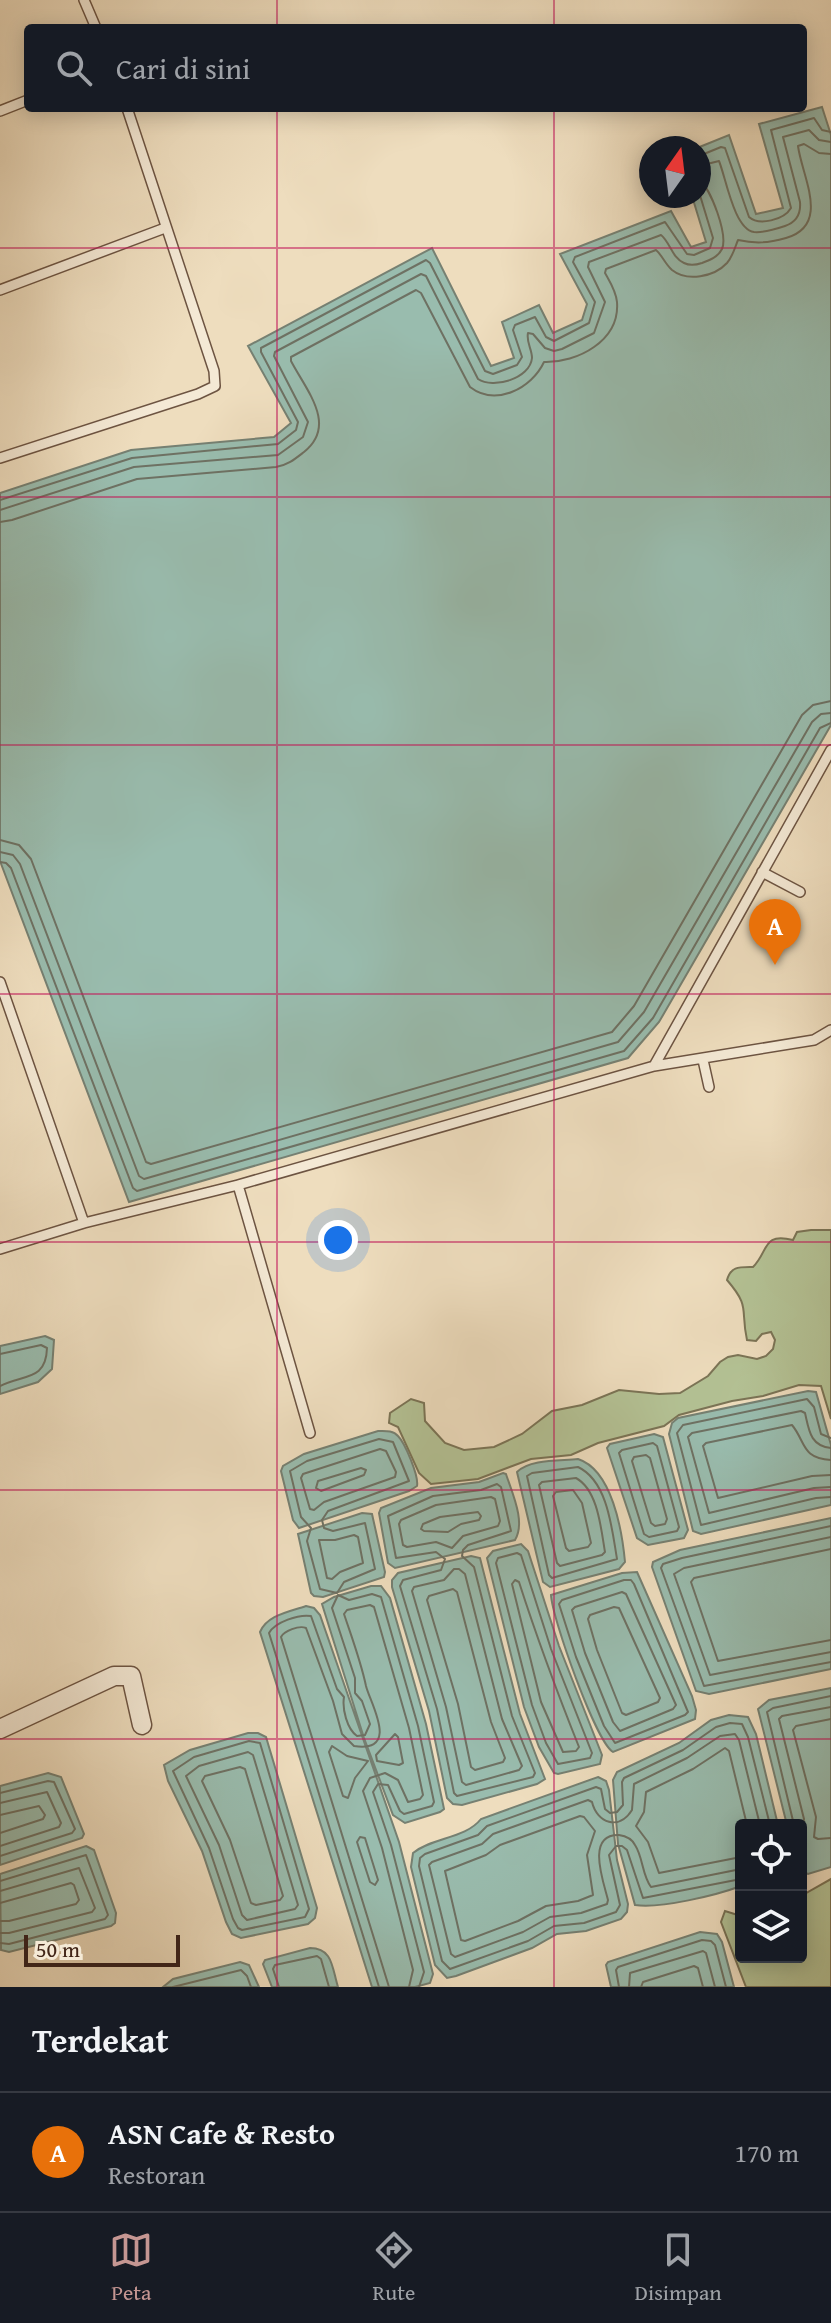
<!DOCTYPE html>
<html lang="id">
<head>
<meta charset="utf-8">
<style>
  body { margin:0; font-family:"Gentium Book Plus",serif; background:#242831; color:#f1f3f6 }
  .controls { position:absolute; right:24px; bottom:24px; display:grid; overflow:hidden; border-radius:8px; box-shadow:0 4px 20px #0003 }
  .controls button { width:72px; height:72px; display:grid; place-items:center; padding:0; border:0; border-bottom:2px solid #363941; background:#171b24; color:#f1f3f6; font:40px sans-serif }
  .compass { position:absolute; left:639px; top:136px; width:72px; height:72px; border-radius:50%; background:#171b24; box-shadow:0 4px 20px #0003; rotate:14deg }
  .scale { position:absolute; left:24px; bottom:20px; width:156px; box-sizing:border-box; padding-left:8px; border:4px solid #422618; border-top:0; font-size:22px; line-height:28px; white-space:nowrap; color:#422618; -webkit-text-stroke:6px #f4e9d5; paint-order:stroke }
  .you { position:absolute; left:338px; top:1240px; width:28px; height:28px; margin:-20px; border:6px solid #fff; border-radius:50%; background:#1a73e8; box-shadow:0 0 0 12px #1a73e833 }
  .badge { display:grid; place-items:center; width:52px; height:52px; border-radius:50%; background:#c59692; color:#fff; font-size:26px; font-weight:700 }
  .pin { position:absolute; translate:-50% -66px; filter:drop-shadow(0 2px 4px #0008) }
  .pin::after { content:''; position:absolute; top:42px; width:28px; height:24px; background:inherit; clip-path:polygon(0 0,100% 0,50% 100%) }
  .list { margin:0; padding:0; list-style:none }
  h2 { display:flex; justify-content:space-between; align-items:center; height:104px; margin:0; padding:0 32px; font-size:34px }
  h2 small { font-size:26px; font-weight:400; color:#9ea1a6 }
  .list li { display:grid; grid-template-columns:52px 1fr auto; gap:24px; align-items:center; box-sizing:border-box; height:120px; padding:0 32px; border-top:2px solid #363941 }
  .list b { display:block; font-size:30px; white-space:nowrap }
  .list p { margin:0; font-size:26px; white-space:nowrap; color:#9ea1a6 }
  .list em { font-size:26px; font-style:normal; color:#9ea1a6 }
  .icon { flex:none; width:44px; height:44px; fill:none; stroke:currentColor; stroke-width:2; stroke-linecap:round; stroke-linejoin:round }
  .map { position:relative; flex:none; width:831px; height:1987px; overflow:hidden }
  .search { position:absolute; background:#171b24; box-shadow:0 4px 20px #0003; left:24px; right:24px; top:24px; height:88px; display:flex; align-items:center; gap:20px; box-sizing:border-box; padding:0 28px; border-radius:8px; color:#9ea1a6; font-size:30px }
  .sheet { height:224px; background:#171b24 }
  nav { display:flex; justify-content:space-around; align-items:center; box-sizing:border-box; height:112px; border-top:2px solid #363941; background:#171b24; font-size:22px; color:#9ea1a6 }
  nav a { display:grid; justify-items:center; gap:4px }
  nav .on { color:#c59692 }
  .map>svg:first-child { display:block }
  .green { fill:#b4c295; stroke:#7b7456; stroke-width:2 }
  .water { fill:#99bcae; stroke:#768072; stroke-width:2 }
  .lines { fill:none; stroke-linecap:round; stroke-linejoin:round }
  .shore { stroke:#6e7163; stroke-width:2 }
  .lane-casing { stroke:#6d5442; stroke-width:12 }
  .street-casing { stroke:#6d5442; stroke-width:21 }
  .lane { stroke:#f4e9d5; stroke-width:9 }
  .street { stroke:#f4e9d5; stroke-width:18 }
  .grid { fill:none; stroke:#c2185b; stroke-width:2; stroke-opacity:0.55 }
</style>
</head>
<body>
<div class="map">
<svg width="831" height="1987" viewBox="0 0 831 1987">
  <rect width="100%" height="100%" fill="#eeddbe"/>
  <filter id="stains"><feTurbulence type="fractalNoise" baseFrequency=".0025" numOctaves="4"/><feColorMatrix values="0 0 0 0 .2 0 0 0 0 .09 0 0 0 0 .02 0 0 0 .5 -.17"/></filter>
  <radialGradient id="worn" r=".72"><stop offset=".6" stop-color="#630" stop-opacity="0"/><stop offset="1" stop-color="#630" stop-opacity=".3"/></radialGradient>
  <!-- green -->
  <path class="green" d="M 811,1230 L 831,1230 L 831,1419 L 821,1386 L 799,1385 L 763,1396 L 732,1401 L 679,1415 L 664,1426 L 598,1443 L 571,1455 L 531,1459 L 478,1479 L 431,1484 L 419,1473 L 398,1427 L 389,1423 L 390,1413 L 411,1399 L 424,1403 L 425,1421 L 445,1443 L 464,1450 L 494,1447 L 522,1434 L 552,1411 L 582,1405 L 619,1390 L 659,1394 L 680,1393 L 708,1376 L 720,1362 L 728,1357 L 738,1355 L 757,1359 L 766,1356 L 773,1349 L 775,1340 L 771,1332 L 762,1334 L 756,1341 L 747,1340 C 740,1308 751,1308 727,1280 C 731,1266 739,1267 753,1267 C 769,1251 762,1232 793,1240 L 797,1232 Z
    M 831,1879 L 831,1987 L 746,1987 L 721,1922 L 725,1911 L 741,1916 L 741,1957 L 801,1957 L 801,1896 Z"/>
  <!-- water -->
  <path class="water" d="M 822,107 L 831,135 L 831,725 L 659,1022 L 628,1058 L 129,1202 L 0,861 L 0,493 L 131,450 L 274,437 L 291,423 L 248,346 L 432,248 L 491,366 L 514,358 L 502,322 L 539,305 L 553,333 L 582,320 L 587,304 L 560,254 L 671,211 L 691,247 L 706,242 L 692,196 L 699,196 L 697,148 L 729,135 L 756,214 L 783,208 L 759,124 Z
    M 45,1336 L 54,1340 L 52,1369 L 38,1382 L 0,1394 L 0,1346 Z
    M 808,1391 L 816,1392 L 831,1445 L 831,1505 L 701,1534 L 693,1531 L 669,1434 L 672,1423 L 678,1418 Z
    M 378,1431 C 385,1431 393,1430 398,1436 C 405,1443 419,1476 417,1486 L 409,1491 L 299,1528 L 293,1520 L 281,1471 L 283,1466 L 304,1454 Z
    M 654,1434 L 663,1437 L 688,1530 L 684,1538 L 648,1545 L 637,1538 L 607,1448 L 610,1444 Z
    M 578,1459 C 612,1470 622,1530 625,1562 L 619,1569 L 550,1587 L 543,1582 L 517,1472 C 530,1459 560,1461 578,1459 Z
    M 503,1473 L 506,1474 C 512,1493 526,1522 515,1540 L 395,1568 L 388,1563 L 379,1513 L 381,1508 L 431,1488 L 479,1482 Z
    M 362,1513 L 372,1514 L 385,1572 L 384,1577 L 323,1597 L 314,1596 L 311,1593 L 298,1534 Z
    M 831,1518 L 831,1669 L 709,1694 L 696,1691 L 652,1567 L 653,1562 L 680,1550 Z
    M 521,1544 L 528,1551 L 559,1646 L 602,1755 L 600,1764 L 558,1774 L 554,1773 L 539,1747 L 524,1707 L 487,1558 L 493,1551 Z
    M 471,1556 L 480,1558 L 520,1714 L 545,1779 L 537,1784 L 462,1805 L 453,1804 L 447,1798 L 429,1711 L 392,1587 L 392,1580 L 398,1573 Z
    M 637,1572 L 692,1696 L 696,1710 L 695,1719 L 613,1752 C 596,1742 552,1618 551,1595 L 622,1573 Z
    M 371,1586 L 381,1586 L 390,1598 L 426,1724 L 443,1804 L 444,1809 L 440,1812 L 405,1823 L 393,1815 L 364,1738 L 322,1604 L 334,1597 Z
    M 306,1606 L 314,1608 L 320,1615 L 399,1842 L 433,1974 L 430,1983 L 415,1987 L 372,1987 L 260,1632 C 267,1615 289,1612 306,1606 Z
    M 831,1688 L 831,1867 L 808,1874 L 801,1871 L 801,1825 L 787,1825 L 758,1709 L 769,1700 Z
    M 729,1715 L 748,1717 L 756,1734 L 778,1825 L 741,1825 L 741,1886 C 717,1895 660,1909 635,1905 L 618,1844 L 613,1780 L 617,1772 L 679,1743 L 711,1720 Z
    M 248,1733 L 258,1733 L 266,1737 L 317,1908 L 315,1918 L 308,1924 L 241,1938 L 232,1934 L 226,1922 L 202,1851 L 168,1781 L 164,1765 L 190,1750 Z
    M 48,1773 L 61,1777 L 84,1834 L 82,1838 L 0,1865 L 0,1786 Z
    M 598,1777 L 606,1781 L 609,1790 L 617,1860 L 628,1904 L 627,1912 L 621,1919 L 586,1931 L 557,1934 L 532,1948 L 456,1976 L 447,1978 L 435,1965 L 411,1867 L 413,1853 C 433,1837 465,1839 481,1819 Z
    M 86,1846 L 94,1850 L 116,1913 L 115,1923 L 111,1926 L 9,1952 L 1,1950 L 0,1874 Z
    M 700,1932 L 717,1934 L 722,1942 L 734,1987 L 611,1987 L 606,1965 L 608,1962 Z
    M 310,1948 C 333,1948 332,1968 338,1987 L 272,1987 L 263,1964 L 265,1960 Z
    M 240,1962 L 249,1965 L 259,1987 L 163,1987 L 173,1979 Z"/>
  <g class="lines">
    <!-- shore -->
    <path class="shore" d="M 699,156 L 721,147 L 725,148 L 749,217 C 759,226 784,220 791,208 L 771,130 L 814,118 L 822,130 L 831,132
      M 699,166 L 719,161 C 726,178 734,229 754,232 C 763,233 776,229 785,226 C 797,222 801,214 800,202 L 783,137 L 809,130 L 819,140 L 831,142
      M 0,500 L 132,458 L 278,444 L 296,430 L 298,422 L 261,352 L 261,348 L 426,260 L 430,263 L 485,371 L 493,374 L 517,365 L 522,357 L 513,330 L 515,325 L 535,317 L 546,337 L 554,341 L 589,323 L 595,302 L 573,262 L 575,257 L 665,222 L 687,254 L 694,255 L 710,248 L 713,238 L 699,192
      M 0,510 L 134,467 L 278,455 L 303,437 L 308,422 L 274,356 L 275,352 L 421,274 L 426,276 L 478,379 C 493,389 530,379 532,358 C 532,349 526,342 528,333 L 533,334 L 545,348 L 554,351 L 562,349 L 594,333 L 605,302 L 588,267 L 589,262 L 661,235 C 670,242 672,258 684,263 C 690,266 696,265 702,263 C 710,260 718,257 722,249 C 728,235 711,188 699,180
      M 0,522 L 12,520 L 137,479 L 276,467 C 288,465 295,459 304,452 C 338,425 306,390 291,361 L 291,357 L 416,290 L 421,293 L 470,387 C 496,407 532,388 544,362 C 577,363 620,341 617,302 C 616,291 610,282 605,273 L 606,269 L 656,250 C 662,255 665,264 672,270 C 687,282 714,277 727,263 C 733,256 735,247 738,240 C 756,244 768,243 786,238 C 831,225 802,177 798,146 L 804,144 L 819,153 L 831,154
      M 0,840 L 19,845 L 31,859 L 146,1162 L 151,1164 L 612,1032 L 634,1006 L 802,715 L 813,705 L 831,701
      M 0,852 L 13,855 L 20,864 L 139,1176 L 144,1179 L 618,1042 L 644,1012 L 812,722 L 821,714 L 831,713
      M 0,862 L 6,863 L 11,868 L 133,1188 L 137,1191 L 624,1051 L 653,1018 L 820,728 L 831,723
      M 0,1354 L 41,1345 L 47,1348 C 46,1381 24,1374 0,1386
      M 831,1438 L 821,1434 L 814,1407 L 807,1399 L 683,1425 L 677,1433 L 701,1525 L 816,1498 L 831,1497
      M 379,1439 L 393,1442 L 409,1481 L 328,1511 L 322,1520 L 324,1528 L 333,1531 L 365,1523 L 375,1569 L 344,1582 L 337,1593 L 320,1589 L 307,1541 L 311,1528 L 301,1517 L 290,1471 L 307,1461 Z
      M 653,1443 L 657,1446 L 679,1527 L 677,1531 L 649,1537 L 644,1534 L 619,1453 L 622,1450 Z
      M 831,1448 C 810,1446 809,1430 805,1413 L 801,1411 L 692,1433 L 688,1437 L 709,1513 L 814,1488 L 831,1487
      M 380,1449 L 386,1451 L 396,1472 L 395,1477 L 324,1502 L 314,1510 L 310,1509 L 301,1478 L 303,1474 Z
      M 646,1455 L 650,1458 L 667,1519 L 665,1524 L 655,1526 L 651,1523 L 632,1461 L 634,1457 Z
      M 831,1460 C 801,1458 806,1442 792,1425 L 706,1443 L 703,1446 L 718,1498 L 812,1476 L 831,1475
      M 578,1467 C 608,1481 612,1530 617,1559 L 552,1578 L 549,1575 L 527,1476 L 532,1473 Z
      M 361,1468 L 366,1470 L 364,1475 L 321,1491 L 316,1488 L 318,1481 Z
      M 576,1478 C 598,1490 601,1529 605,1552 L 602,1555 L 560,1566 L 557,1563 L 539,1485 L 542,1482 Z
      M 497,1484 L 501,1487 L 511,1531 L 468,1545 L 463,1550 L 462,1556 L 474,1567 L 512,1716 L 535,1773 L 533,1777 L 457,1796 L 454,1793 L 437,1709 L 400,1586 L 403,1580 L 441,1570 L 445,1559 L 436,1552 L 396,1558 L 388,1516 L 433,1496 L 481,1490 Z
      M 573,1490 L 582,1503 L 591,1543 L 588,1547 L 569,1551 L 566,1548 L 553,1496 L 556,1492 Z
      M 491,1497 L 495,1499 L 500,1521 L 498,1526 L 463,1536 L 452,1548 L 436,1542 L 407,1547 L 403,1545 L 399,1524 L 401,1520 L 436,1505 Z
      M 478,1512 L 481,1516 L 479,1520 L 461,1524 L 448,1532 L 424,1531 L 421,1529 L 423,1524 L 440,1517 Z
      M 831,1526 L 682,1558 L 663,1564 L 661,1568 L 704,1686 L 831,1662
      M 354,1535 L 358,1537 L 363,1563 L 340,1572 L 332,1579 L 327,1578 L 319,1540 L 335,1540 Z
      M 831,1537 L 684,1568 L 674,1574 L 710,1675 L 831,1652
      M 831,1549 L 694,1578 L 691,1582 L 718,1661 L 831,1640
      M 517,1553 L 521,1555 L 551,1649 L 592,1753 L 590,1758 L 558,1764 L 546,1743 L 532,1705 L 496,1563 L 498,1558 Z
      M 454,1569 L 459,1569 L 465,1574 L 502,1719 L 522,1766 L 519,1770 L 466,1785 L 462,1782 L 446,1707 L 412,1591 L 414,1587 L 444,1580 Z
      M 515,1580 L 519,1582 C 537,1638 557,1692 579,1747 L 576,1751 L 563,1752 L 541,1702 L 512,1584 Z
      M 624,1580 L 631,1580 L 634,1584 L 688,1712 L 685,1715 L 615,1743 L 604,1726 L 576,1657 L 559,1604 L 562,1600 Z
      M 453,1589 L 457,1592 L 491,1722 L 505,1758 L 503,1762 L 475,1770 L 471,1767 L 458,1704 L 427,1600 L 429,1596 Z
      M 622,1592 L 626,1594 L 676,1705 L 673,1709 L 620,1731 L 613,1722 L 585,1653 L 572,1610 L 575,1607 Z
      M 614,1607 L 619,1608 L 660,1698 L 658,1702 L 626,1715 L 622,1713 L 597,1650 L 588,1619 L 590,1615 Z
      M 831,1719 L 796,1726 L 793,1730 L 816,1817 L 814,1837 L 818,1839 L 831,1838
      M 395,1734 L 398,1737 L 403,1763 L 399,1765 L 377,1761 L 376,1755 Z
      M 249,1741 L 260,1743 L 309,1909 L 305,1917 L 242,1930 L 238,1928 L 233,1919 L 209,1848 L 173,1771 L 194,1757 Z
      M 332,1746 L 347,1756 L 368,1761 L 355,1778 L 348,1798 L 343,1796 L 329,1752 Z
      M 248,1752 L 253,1755 L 298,1905 L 295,1909 L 247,1920 L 242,1915 L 219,1845 L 186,1776 L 199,1766 Z
      M 240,1767 L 245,1769 L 283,1896 L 280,1900 L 256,1905 L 251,1903 L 230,1840 L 202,1781 L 205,1776 Z
      M 0,1793 L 48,1781 L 54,1782 L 75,1829 L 72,1833 L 0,1856
      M 0,1803 L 47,1792 L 61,1823 L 59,1827 L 0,1846
      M 0,1815 L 39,1806 L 45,1815 L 43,1819 L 0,1833
      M 580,1816 L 584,1817 L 595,1831 L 587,1855 L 593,1895 L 578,1901 L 546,1906 L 518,1921 L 465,1941 L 461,1940 L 445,1871 L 486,1855 L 500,1845 Z
      M 794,1825 L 767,1712 L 773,1708 L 831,1696
      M 801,1834 L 804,1819 L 779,1719 L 782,1716 L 831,1707
      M 360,1837 L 365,1838 L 378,1880 L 375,1885 L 370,1882 L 357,1842 Z
      M 741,1857 L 659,1873 L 648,1842 L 636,1826 L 644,1812 L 646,1792 L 693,1769 L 725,1748 L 729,1751 L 747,1825
      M 741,1869 L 651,1887 C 642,1875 643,1857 635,1845 C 632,1839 626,1836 619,1835 C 585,1834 604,1883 608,1900 L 607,1904 L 581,1913 L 550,1917 L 523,1932 L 455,1957 L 451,1954 L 429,1865 L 432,1862 L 482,1844 L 493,1834 L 588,1800 L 592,1802 C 597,1823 619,1831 632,1810 L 634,1784 L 687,1758 L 720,1736 L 735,1734 L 739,1740 L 760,1825
      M 741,1879 L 643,1898 L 627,1850 L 622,1846 L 616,1846 L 609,1855 L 620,1905 L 616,1912 L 584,1923 L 554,1926 L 528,1941 L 450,1969 L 442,1961 L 419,1866 L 420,1858 L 425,1854 L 478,1835 L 487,1826 L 596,1787 L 601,1789 L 605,1809 L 610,1813 L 617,1812 L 623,1805 L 622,1782 L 624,1778 L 683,1750 L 716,1727 L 730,1723 L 742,1724 L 748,1737 L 770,1825
      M 0,1881 L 86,1855 L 108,1915 L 105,1919 L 9,1944 L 0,1943
      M 0,1891 L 79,1868 L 95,1908 L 92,1912 L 9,1933 L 0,1933
      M 0,1903 L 71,1883 L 74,1885 L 79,1900 L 76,1904 L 9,1921 L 0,1921
      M 173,1987 L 241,1970 L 247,1976 L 251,1987
      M 279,1987 L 273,1969 L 275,1965 L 317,1956 L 321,1959 L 329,1987
      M 379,1987 L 269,1633 C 275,1622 299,1614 311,1616 L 337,1689 L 344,1697 C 342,1709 347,1729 357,1736 L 365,1735 L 370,1724 L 362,1701 L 355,1693 L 355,1678 L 332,1608 L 338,1595 L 349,1600 L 372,1594 L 381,1597 L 418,1726 L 434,1802 L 432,1806 L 404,1814 L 400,1811 L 388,1785 L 378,1784 L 373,1792 L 391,1845 L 424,1972 L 419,1987
      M 389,1987 L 281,1637 C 284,1631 299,1625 306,1628 L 333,1701 L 342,1734 L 354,1746 C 401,1753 370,1703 366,1686 C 361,1662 352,1638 344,1614 L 347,1610 L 370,1605 L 374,1607 L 409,1728 L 423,1795 L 420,1799 L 408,1802 L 398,1780 L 385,1773 L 370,1778 L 363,1791 L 382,1848 L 413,1970 L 409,1987
      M 619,1987 L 616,1970 L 618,1967 L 702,1940 L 711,1941 L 715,1945 L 726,1987
      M 629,1987 L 630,1973 L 703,1951 L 706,1953 L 715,1987
      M 641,1987 L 643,1982 L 694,1966 L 698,1968 L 703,1987"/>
    <!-- lane casing -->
    <g class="lane-casing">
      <path id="lane" d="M 84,0 L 96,28
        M 0,111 L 28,100
        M 0,290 L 165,228
        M 0,458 L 198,394 L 215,386 L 214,371 L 127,108
        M 762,872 L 800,892
        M 0,982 L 84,1223
        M 703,1060 L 709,1087
        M 654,1066 L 831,750
        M 238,1185 L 310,1433
        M 0,1249 L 84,1223 L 238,1185 L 654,1066 L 814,1040 L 831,1030"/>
    </g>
    <!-- street casing -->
    <g class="street-casing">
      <path id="street" d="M 0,1729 L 114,1676 L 131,1676 L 142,1725"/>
    </g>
    <!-- lane -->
    <use href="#lane" class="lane"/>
    <!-- street -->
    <use href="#street" class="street"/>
  </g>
  <!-- grid -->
  <path class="grid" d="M 277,0 L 277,28M 554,0 L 554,28M 277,108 L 277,1987M 554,108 L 554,1987M 0,248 L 831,248M 0,497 L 831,497M 0,745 L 831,745M 0,994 L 831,994M 0,1242 L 831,1242M 0,1490 L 831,1490M 0,1739 L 831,1739"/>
  <rect width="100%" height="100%" filter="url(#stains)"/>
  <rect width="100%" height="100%" fill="url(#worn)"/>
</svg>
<div class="controls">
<button><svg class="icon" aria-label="locate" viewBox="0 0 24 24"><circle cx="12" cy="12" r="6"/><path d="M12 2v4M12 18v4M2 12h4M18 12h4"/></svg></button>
<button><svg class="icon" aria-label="layers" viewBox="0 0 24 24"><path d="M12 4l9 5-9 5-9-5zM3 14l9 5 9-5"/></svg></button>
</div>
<svg class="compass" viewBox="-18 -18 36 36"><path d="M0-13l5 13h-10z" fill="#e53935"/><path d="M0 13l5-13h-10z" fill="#9ea1a6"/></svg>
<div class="scale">50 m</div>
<div class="you"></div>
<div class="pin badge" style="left:775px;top:965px;background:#e8710a">A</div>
<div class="search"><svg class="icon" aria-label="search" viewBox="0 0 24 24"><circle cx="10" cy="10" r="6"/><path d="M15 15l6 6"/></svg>Cari di sini</div>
</div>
<section class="sheet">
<h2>Terdekat<small></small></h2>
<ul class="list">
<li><span class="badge" style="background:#e8710a">A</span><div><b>ASN Cafe &amp; Resto</b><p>Restoran</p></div><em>170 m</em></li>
</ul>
</section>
<nav>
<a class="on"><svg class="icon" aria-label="map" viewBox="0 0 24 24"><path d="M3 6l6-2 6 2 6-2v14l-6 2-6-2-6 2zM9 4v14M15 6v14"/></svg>Peta</a>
<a><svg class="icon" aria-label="directions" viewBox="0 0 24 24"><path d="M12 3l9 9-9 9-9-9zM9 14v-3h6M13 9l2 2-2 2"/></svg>Rute</a>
<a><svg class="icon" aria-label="saved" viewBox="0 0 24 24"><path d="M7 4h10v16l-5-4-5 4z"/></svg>Disimpan</a>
</nav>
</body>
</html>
